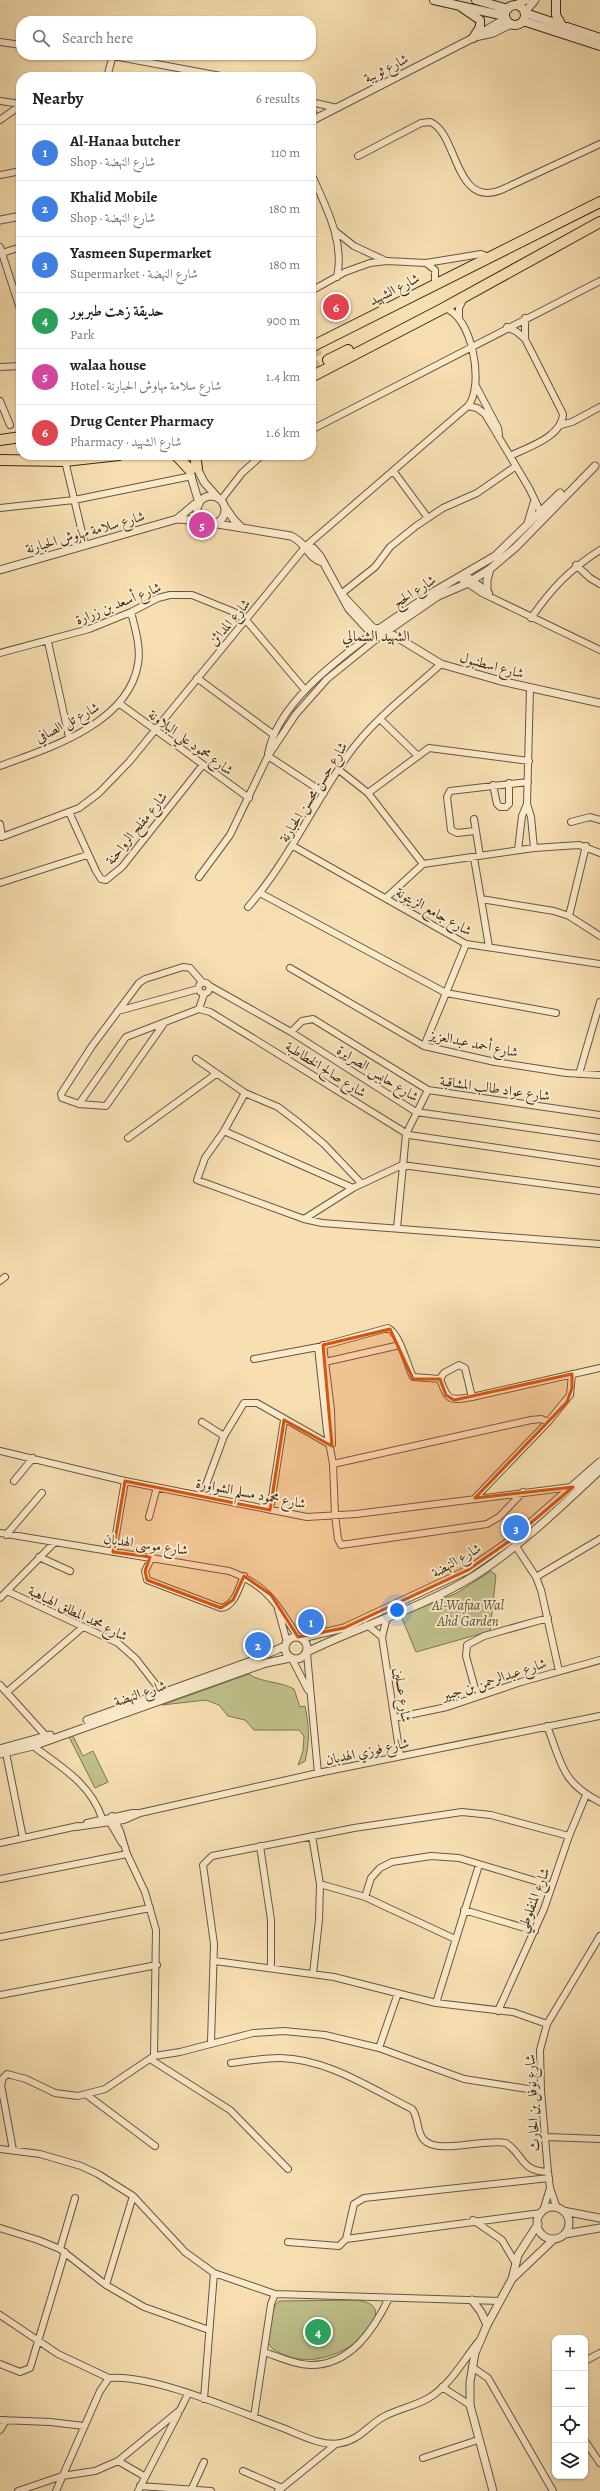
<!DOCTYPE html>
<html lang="en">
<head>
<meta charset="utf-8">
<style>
  body { margin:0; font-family:Alegreya,Amiri,serif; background:#f2f2f2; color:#222 }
  .controls { position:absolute; right:12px; bottom:12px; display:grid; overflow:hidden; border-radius:8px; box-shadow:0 1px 3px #0004 }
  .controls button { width:36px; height:36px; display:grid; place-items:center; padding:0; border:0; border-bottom:1px solid #e0e0e0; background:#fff; color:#222; font:20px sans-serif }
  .you { position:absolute; left:397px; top:1610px; width:14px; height:14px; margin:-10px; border:3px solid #fff; border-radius:50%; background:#1a73e8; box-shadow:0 0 0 6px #1a73e833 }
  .badge { display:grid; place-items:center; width:26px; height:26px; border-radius:50%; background:#8f2418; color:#fff; font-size:13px; font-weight:700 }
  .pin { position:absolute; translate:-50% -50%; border:2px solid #fff; box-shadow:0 1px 4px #0006 }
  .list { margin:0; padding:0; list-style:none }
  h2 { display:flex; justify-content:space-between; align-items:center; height:52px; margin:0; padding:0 16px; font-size:17px }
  h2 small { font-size:13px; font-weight:400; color:#767676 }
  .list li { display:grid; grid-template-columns:26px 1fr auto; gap:12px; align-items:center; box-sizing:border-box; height:56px; padding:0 16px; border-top:1px solid #e0e0e0 }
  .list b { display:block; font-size:15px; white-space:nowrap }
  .list p { margin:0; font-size:13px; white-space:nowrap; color:#767676 }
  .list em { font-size:13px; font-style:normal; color:#767676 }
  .icon { flex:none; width:22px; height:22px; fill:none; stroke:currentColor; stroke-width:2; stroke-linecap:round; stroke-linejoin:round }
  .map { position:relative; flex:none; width:600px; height:2491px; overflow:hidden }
  .search { position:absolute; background:#fff; box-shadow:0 1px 3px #0004; left:16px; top:16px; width:300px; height:44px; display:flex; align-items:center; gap:10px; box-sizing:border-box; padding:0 14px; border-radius:16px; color:#767676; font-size:15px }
  .panel { position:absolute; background:#fff; box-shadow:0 1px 3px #0004; left:16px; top:72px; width:300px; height:388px; border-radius:16px }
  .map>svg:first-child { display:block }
  .green { fill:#bfc18a; stroke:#7b7652 }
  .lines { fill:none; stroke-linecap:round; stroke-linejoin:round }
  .trunk-tunnel { stroke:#d1bb93; stroke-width:10; stroke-dasharray:10 5; stroke-linecap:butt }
  .minor-casing { stroke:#675740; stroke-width:8 }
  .tertiary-casing { stroke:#675740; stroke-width:9 }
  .secondary-casing { stroke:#372a1b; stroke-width:10 }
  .trunk-casing { stroke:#372a1b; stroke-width:12 }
  .minor { stroke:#faeacc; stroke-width:6 }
  .tertiary { stroke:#faeacc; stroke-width:7 }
  .secondary { stroke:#faeacc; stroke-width:8 }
  .trunk { stroke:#f7dfb1; stroke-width:10 }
  .marked { fill:#d6540e; fill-opacity:0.2; stroke:#d6540e; stroke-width:3; stroke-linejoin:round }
  .labels { text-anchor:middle; stroke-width:4; stroke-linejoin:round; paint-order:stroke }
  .street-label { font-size:14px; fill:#372a1b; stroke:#faeacc }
  .park-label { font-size:14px; font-style:italic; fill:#595037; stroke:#faeacc }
  .neighbourhood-label { font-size:15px; fill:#372a1b; stroke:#faeacc }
</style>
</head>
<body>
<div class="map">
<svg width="600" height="2491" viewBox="0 0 600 2491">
  <rect width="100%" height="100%" fill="#f7dfb1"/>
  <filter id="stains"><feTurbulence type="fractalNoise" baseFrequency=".005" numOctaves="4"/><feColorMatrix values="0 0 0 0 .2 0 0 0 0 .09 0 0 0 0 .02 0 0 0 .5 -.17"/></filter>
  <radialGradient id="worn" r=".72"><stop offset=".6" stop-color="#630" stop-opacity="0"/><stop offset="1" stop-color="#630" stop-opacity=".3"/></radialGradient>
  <!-- green -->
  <path class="green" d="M 491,1571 L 496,1575 L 490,1631 L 416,1652 L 401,1616 L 457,1593 Z
    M 249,1674 C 261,1683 280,1681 294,1689 L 300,1707 L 305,1706 C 309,1724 310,1742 305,1761 L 298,1765 L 303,1751 L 304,1736 L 299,1730 L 254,1730 L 245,1720 L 228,1716 L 219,1705 L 206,1700 L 162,1705 Z
    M 73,1736 L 83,1756 L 93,1751 L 108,1782 L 95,1788 L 69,1737 Z
    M 358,2300 C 362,2301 367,2302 370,2304 C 387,2314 361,2339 352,2345 C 343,2351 332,2356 321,2358 C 308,2361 297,2360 285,2355 C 277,2352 272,2350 268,2343 C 269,2331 270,2308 279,2301 Z"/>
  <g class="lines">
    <!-- trunk-tunnel -->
    <path class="trunk-tunnel" d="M 311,354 L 322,348
      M 311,369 L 328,360"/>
    <!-- minor casing -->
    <g class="minor-casing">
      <path id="minor" d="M 0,42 L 21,45
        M 108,55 L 226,77
        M 107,77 L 113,55
        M 0,101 L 21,104
        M 311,102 L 337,108
        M 311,104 L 313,113 L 311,120
        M 0,120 L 21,105
        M 358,156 L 421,123 L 430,122 C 458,132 454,209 501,190 L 600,144
        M 311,173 C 325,206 345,240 337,277
        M 0,175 L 21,171
        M 335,231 L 354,246 L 384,260
        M 0,247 L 21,312
        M 2,253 L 21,247
        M 426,263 L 435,270 L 435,284
        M 311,291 L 345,272 L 370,263 L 387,261 L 426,263 L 481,254 L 489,257
        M 459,317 L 459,308 L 464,298
        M 507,327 L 517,332 L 525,339 L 563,414 C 562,437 528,447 510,456
        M 525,339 L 525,318
        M 0,367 L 21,366
        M 476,386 L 498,428 L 499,435
        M 0,401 L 10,425
        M 468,406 L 477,408 L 485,414 L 529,488 L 542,515
        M 561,425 L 572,422 L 600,407
        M 311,430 L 600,281
        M 65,461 L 85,545
        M 394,472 L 428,518
        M 221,500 L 242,473 L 262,455
        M 0,508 L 74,500 L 192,476
        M 576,565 L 590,578 L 600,584
        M 466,575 L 489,593
        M 460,578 L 482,593 L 600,650
        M 341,594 L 375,567 L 390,547 L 416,526 L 443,508 L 477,493 L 516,466
        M 531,618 C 552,588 569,570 600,550
        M 48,642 L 69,737
        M 0,653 L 89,629 L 131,612 L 158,598 L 170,595 L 192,595 L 234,612 L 246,620 L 305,690
        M 197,678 L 274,735
        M 120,704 L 249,798
        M 380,719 L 417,755
        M 268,754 C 277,705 334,662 372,634
        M 268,756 L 324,793
        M 0,766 C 49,748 128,724 138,664 C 141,647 135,628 131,612
        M 339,770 L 368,793 L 423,864
        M 493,785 L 497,804 L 500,807 L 506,807 L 509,804 L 509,783
        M 368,793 L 429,748 L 529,761
        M 527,804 L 531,817 L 534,848
        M 69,812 L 96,871 L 101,879 L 106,880 L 122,867 L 202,766
        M 474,819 L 480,856
        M 571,822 L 590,817 L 600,820
        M 0,824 L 2,837 L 79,808 L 99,793 L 129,762 L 306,546 L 468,406 C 485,386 472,314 444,308
        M 475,831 L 457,833 L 451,830 L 447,797 L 450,791 L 528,782
        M 293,846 L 466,944 L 600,964
        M 518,850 L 522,816 L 527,804 L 530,688
        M 474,858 L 481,899 L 554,911 L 569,916 L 586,846
        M 199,877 L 230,835 L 268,756 L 296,714 L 327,679 L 384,633
        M 0,883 L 87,855
        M 260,893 L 446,993 L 466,944
        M 386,898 L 423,864 L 534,848 L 579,845 L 600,853
        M 481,899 L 489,947
        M 248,907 C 288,861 313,805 348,755 C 373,720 409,693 441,664
        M 569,916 L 600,936
        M 290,968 L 424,1046 L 495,1062 L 566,1073 L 600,1075
        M198.5 988a5.5 5.5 0 1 1 11 0a5.5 5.5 0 1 1-11 0Z
        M 208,985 L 291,1032 L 416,1112 L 600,1138
        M 199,1009 L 204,994
        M 118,1011 L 198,989
        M 165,1022 L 106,1106 L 79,1104 L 62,1098 L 61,1094 L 92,1046 L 139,983 L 145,979 L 183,967 L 190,968 L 203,983
        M 291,1032 L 302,1021 L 313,1019 L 428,1090 L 600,1115
        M 424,1046 L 446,993 L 556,1013
        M 196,1059 L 245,1093 L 278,1107 L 299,1123 L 324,1144 L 361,1183
        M 579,1074 L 600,1002
        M 245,1093 L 224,1131 L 205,1158 L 197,1180 L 304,1219 L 353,1188 L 402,1165 L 600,1191
        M 79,1104 L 126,1037 L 199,1009 L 210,1012 L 251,1037 L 409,1135 L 600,1163
        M 224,1131 L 353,1188
        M 128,1138 L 216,1074
        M 304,1219 L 322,1223 L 600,1244
        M 397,1228 L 406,1134 L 428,1090
        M 0,1281 L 5,1277
        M 323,1345 L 331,1410 L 332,1444
        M 318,1347 L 327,1431 L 333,1464 L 335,1515 L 338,1539 L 341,1545 L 487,1524 L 499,1517 L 523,1492
        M 254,1359 L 318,1347 L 388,1328 C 400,1334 407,1365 413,1377 L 440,1379
        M 325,1362 L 400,1345
        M 472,1397 L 465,1368 L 459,1365 L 444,1373 L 440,1379 C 448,1401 449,1401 472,1397 L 600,1368
        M 202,1422 L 224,1436
        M 0,1451 L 125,1481 L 307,1517 L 356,1514 L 571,1487
        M 333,1464 L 531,1420 L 541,1419 L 548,1422 L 570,1395 L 572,1374
        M 14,1481 L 33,1458
        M 202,1496 L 224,1436 L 244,1403 L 257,1403 L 329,1444
        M 475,1498 L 548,1422
        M 270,1510 L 284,1420
        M 149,1517 L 157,1487
        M 0,1533 L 229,1571 C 267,1585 277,1604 298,1637
        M 6,1535 L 42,1493
        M 515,1545 L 536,1577 L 541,1590 L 559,1671
        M 113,1552 L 125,1481
        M 39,1557 L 70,1571
        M 152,1557 L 145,1571 L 147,1580 L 221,1608 C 235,1606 239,1587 244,1576
        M 536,1577 L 600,1539
        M 7,1591 L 118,1643 L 136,1659 L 164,1695
        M 0,1598 L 54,1543
        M 278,1609 L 287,1642
        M 387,1617 L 382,1637 L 400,1756
        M 367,1625 L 382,1637
        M 307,1654 L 318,1773
        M 292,1659 L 308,1690
        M 0,1685 L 46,1736
        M 7,1692 L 83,1627
        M 477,1696 L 466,1656 L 467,1645 L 484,1636 L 548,1618
        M 394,1718 L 447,1707 L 521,1682 L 600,1660
        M 547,1726 C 562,1764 561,1782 600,1802
        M 33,1746 C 61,1767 90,1783 102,1818
        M 6,1753 L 23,1838
        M 112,1816 L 120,1831 L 127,1854 L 145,1892 L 156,1930 L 154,2056
        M 108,1819 L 122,1843
        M 87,1823 L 133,1813 L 140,1813
        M 76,1827 L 124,1820 L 140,1813 L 318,1773 L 600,1716
        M 312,1836 L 320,1884 L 319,1920 L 313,1974
        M 0,1843 L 78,1826
        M 260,1846 L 271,1920 L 271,1968
        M 0,1879 L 127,1854
        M 320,1884 L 365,1897 L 455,1939
        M 365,1897 L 371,1878 L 380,1868 L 392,1862 L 431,1856 L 459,1858 L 552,1886
        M 464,1910 L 535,1931
        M 0,1937 L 150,1908
        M 215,1961 L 334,1977 L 436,2003 L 513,2012 L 547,2024
        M 0,1995 L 157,1965
        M 436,2003 L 479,1865
        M 498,2011 L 544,1909 L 569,1836 L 586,1795
        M 211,2042 L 214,1944 L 203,1865 L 212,1856 L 354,1828 L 462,1812 L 491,1815 L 569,1836
        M 379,2048 L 398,1993
        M 150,2059 L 230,2110 L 288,2169
        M 231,2063 C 247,2061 264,2058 280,2058 C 328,2059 370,2088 412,2109 C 419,2117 416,2132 424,2140 C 438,2155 487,2138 506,2143 C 525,2156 520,2171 548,2172
        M 87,2095 L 155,2146
        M 546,2137 L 600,2139
        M 0,2149 L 40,2154 L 81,2166 L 98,2174 L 133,2196 L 185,2252 L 214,2273 L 275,2294 L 500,2301
        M 13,2150 L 1,2085 L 3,2078 L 7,2074 L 26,2079 L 55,2093 L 78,2096 L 105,2089 L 154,2056 L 180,2052 L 253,2033 L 284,2031 L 325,2035 L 379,2048 L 464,2079 L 541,2091
        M 557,2208 L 550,2188 L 548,2172 L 541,2091 L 540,2050 L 547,2024 L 600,1936
        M 543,2211 L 550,2188
        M 473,2220 L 502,2240 L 515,2262
        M 0,2228 L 38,2240 L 60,2249 L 106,2285 L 144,2307 L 209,2330
        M 346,2239 L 541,2213
        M 288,2242 L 339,2246 L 346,2239 L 354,2204 L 364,2198 L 549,2178
        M 60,2249 L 75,2198
        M 106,2285 L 133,2196
        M 0,2315 L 58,2354 L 109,2378
        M 264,2352 C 279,2357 296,2365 311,2365 C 351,2365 374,2329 389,2298
        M 585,2361 L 600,2353
        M 0,2364 L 20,2372 L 30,2368 L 65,2252
        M 472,2367 L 488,2378 L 553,2491
        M 442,2387 L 470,2405
        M 204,2399 L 214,2273
        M 254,2417 L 271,2304 L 275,2294
        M 0,2420 L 50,2422 L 84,2426
        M 0,2430 L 6,2420
        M 585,2441 L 600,2463
        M 423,2458 L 478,2440
        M 118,2461 L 144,2476
        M 243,2471 L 282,2488
        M 140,2486 L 211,2491
        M 192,2488 L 204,2462
        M 18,2491 L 62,2476 L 95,2471 L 118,2461 L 180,2410 L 188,2394
        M 56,2491 L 100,2391 L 109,2378 C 153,2374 239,2412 283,2428 C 300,2435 323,2447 341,2443 C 360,2440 369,2424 385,2416 C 399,2409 414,2406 427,2399 C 449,2387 463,2361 478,2342
        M 138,2491 L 178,2414
        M 278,2491 L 336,2444"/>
    </g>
    <!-- tertiary casing -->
    <g class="tertiary-casing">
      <path id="tertiary" d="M 513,6 L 526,0
        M 525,12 L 535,0
        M 475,37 L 493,33 L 511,24
        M 311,121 L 473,38 L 506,18
        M 0,220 L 21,216
        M 195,464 L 204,482 L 218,498
        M 188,466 L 199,503
        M197 510a14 14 0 1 1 28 0a14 14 0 1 1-28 0Z
        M 225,507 L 234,520 L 242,528
        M 177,519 L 195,504 L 199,504
        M 211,523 L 291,536 C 307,543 308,558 322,562
        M 528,523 L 534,503
        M 306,546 L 313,548 L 320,556 L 349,609 L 372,634 L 384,633 L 438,596 L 466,584 L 490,569 L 516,547 L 595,466
        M 0,570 L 177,519 L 204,521
        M 487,591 L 487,580 L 490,569
        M 344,597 L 372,627 L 395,636 L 441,664 L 501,681 L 600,703
        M 376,631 L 435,591 L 495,556 L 560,493
        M285 1648a11 11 0 1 1 22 0a11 11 0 1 1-22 0Z
        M 302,1638 L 344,1628 L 468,1570 L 511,1540 L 600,1462
        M 307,1652 C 362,1625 422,1608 474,1576 C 519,1547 561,1507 600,1470
        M 87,1720 L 254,1660 L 285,1646
        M 0,1749 L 50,1735
        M 0,1754 L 33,1746 L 266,1663 L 290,1658
        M537 2223a16 16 0 1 1 32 0a16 16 0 1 1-32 0Z
        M 563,2211 L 600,2218
        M 565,2234 L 600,2228
        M 512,2279 L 518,2255 L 538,2224
        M 472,2300 L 481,2312 L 487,2325
        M 493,2491 L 470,2405 L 470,2382 L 475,2353 L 487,2325 L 512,2279 L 554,2239"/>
    </g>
    <!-- secondary casing -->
    <g class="secondary-casing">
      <path id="secondary" d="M 434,0 L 505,16
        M 476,0 L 508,9
        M 556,0 L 556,15 L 563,27
        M505 15a10 10 0 1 1 20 0a10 10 0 1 1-20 0Z
        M 461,7 L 480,20 L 480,27 L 473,38
        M 525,13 L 600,38
        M 523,21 L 600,46"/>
    </g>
    <!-- trunk casing -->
    <g class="trunk-casing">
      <path id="trunk" d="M 311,347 L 600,202
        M 328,360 L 348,350
        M 311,377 L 444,308 L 600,222
        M 0,440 L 21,437
        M 176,455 L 190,470
        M 195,455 L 197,468
        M 0,460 L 65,461 L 119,455"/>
    </g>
    <!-- minor -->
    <use href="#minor" class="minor"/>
    <!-- tertiary -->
    <use href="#tertiary" class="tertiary"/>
    <!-- secondary -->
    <use href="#secondary" class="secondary"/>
    <!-- trunk -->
    <use href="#trunk" class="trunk"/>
  </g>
  <!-- marked area -->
  <path class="marked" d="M 390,1329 L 413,1379 L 440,1379 L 446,1395 L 454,1400 L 572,1374 L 572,1388 L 567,1402 L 475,1498 L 573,1487 L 511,1540 L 468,1570 L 344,1628 L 298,1637 L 271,1595 L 244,1576 L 233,1600 L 221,1608 L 147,1580 L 145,1571 L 150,1557 L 113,1552 L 125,1481 L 270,1510 L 284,1420 L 332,1446 L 323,1345 Z"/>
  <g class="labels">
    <!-- street labels -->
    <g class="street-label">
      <text transform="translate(386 68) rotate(-27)" y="5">شارع ثويبة</text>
      <text transform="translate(394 289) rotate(-27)" y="5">شارع الشهيد</text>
      <text transform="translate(85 532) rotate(-16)" y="5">شارع سلامة مهاوش الحبارنة</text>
      <text transform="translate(414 591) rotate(-33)" y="5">شارع الحج</text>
      <text transform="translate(118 603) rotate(-22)" y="5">شارع أسعد بن زرارة</text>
      <text transform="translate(229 622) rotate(-50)" y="5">شارع المدائن</text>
      <text transform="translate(492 665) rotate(15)" y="5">شارع اسطنبول</text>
      <text transform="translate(67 722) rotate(-28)" y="5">شارع تل الصافي</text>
      <text transform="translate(191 742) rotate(36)" y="5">شارع محمود علي البلاونة</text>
      <text transform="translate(313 792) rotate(-58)" y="5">شارع حسن محسن الحبارنة</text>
      <text transform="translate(136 828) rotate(-51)" y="5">شارع مفلح الرواحنة</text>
      <text transform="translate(434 911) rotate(29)" y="5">شارع جامع الزيتونة</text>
      <text transform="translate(474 1043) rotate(12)" y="5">شارع أحمد عبدالعزيز</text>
      <text transform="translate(326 1069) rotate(32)" y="5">شارع صالح الخطاطبة</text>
      <text transform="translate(378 1073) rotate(32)" y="5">شارع حابس الصرايرة</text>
      <text transform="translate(495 1088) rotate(8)" y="5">شارع عواد طالب المشاقبة</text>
      <text transform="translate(251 1493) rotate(11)" y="5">شارع محمود مسلم الشواورة</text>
      <text transform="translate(146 1544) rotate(8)" y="5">شارع موسى الهدبان</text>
      <text transform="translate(456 1560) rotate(-30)" y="5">شارع النهضة</text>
      <text transform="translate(78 1613) rotate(26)" y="5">شارع محمد المطلق الهباهبة</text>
      <text transform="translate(494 1679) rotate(-18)" y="5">شارع عبدالرحمن بن جبير</text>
      <text transform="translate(140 1693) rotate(-19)" y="5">شارع النهضة</text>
      <text transform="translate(403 1695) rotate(82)" y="5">شارع عسلين</text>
      <text transform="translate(367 1751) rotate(-12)" y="5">شارع فوزي الهدبان</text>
      <text transform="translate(533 1900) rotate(-69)" y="5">شارع المنفلوطي</text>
      <text transform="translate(532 2103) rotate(-93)" y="5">شارع نوفل بن الحارث</text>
    </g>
    <!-- park labels -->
    <g class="park-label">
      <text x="468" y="1610">Al-Wafaa Wal<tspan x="468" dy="16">Ahd Garden</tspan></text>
    </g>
    <!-- neighbourhood labels -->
    <g class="neighbourhood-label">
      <text x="376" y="641">الشهيد الشمالي</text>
    </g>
  </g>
  <rect width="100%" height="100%" filter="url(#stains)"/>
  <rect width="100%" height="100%" fill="url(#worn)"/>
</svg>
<div class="controls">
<button>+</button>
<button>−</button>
<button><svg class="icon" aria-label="locate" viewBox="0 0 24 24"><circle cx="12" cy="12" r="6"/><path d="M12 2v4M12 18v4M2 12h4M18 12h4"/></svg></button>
<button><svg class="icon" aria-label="layers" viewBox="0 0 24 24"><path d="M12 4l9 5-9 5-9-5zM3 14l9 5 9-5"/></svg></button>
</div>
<div class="you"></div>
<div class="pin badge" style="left:311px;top:1622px;background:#3f7fe0">1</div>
<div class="pin badge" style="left:258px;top:1645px;background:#3f7fe0">2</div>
<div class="pin badge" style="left:516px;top:1528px;background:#3f7fe0">3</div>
<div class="pin badge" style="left:318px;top:2332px;background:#2e9e5b">4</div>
<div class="pin badge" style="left:202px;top:525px;background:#d1479c">5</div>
<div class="pin badge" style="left:336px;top:307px;background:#e0444e">6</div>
<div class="search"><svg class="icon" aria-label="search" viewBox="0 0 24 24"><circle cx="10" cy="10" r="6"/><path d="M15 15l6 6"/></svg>Search here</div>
<section class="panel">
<h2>Nearby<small>6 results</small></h2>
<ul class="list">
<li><span class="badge" style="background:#3f7fe0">1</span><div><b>Al-Hanaa butcher</b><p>Shop · شارع النهضة</p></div><em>110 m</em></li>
<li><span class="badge" style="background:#3f7fe0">2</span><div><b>Khalid Mobile</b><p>Shop · شارع النهضة</p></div><em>180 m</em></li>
<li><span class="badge" style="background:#3f7fe0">3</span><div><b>Yasmeen Supermarket</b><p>Supermarket · شارع النهضة</p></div><em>180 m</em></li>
<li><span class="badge" style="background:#2e9e5b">4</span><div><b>حديقة زهت طبربور</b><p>Park</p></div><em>900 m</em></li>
<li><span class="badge" style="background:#d1479c">5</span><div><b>walaa house</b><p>Hotel · شارع سلامة مهاوش الحبارنة</p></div><em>1.4 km</em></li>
<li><span class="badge" style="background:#e0444e">6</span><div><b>Drug Center Pharmacy</b><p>Pharmacy · شارع الشهيد</p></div><em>1.6 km</em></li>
</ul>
</section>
</div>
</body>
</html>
